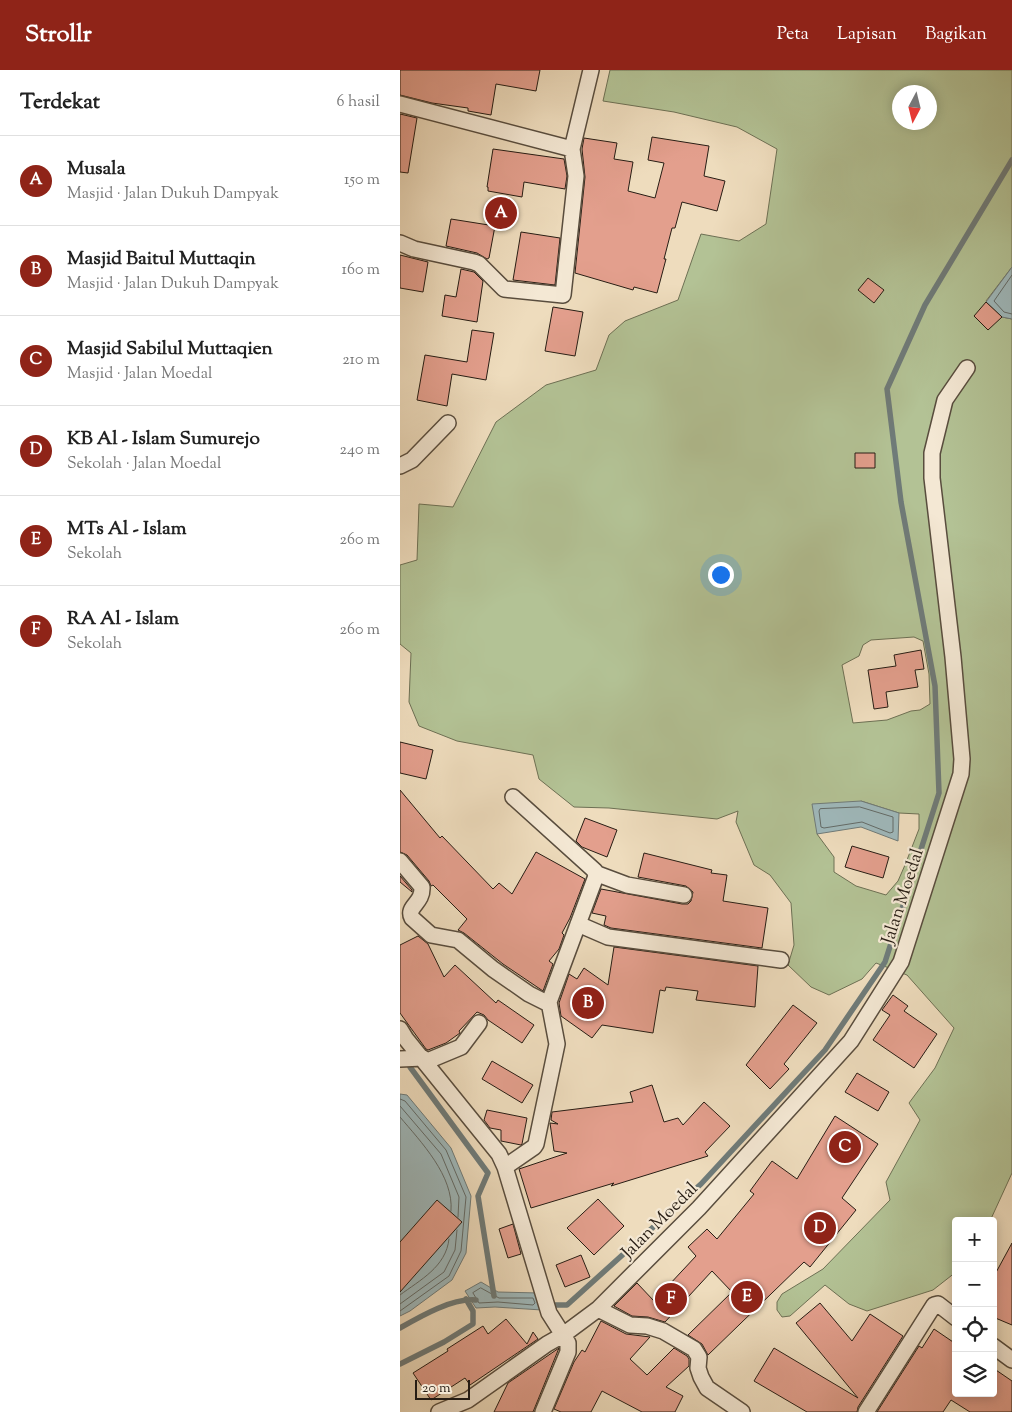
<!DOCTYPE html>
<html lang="id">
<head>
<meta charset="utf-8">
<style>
  body { margin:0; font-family:"Sorts Mill Goudy",serif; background:#f2f2f2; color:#222 }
  .controls { position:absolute; right:15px; bottom:15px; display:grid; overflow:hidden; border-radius:5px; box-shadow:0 2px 12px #0003 }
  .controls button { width:45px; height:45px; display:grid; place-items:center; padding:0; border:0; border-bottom:1px solid #e0e0e0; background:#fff; color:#222; font:25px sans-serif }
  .compass { position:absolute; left:492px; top:15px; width:45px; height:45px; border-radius:50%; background:#fff; box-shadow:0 2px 12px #0003; rotate:187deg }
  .scale { position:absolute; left:15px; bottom:12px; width:55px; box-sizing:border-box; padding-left:5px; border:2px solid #271d14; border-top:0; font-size:14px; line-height:18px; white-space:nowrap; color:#271d14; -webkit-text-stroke:4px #f4e8d4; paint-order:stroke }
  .you { position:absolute; left:320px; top:504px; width:18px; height:18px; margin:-12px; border:4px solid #fff; border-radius:50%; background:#1a73e8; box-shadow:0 0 0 8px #1a73e833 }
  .badge { display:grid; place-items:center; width:32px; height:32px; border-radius:50%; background:#8f2418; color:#fff; font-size:16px; font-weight:700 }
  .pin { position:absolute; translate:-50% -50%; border:2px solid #fff; box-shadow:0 1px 5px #0006 }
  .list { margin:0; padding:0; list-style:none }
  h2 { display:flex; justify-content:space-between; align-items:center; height:65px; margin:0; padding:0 20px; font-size:21px }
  h2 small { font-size:16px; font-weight:400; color:#767676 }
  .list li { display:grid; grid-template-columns:32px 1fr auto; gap:15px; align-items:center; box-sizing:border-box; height:90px; padding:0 20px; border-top:1px solid #e0e0e0 }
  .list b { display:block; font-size:19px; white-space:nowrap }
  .list p { margin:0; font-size:16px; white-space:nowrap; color:#767676 }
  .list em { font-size:16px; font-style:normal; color:#767676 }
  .icon { flex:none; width:28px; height:28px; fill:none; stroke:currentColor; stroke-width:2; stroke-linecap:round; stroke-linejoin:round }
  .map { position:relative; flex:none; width:612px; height:1342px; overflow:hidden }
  header { display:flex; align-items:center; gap:30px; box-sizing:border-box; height:70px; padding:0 25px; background:#8f2418; color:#fff }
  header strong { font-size:24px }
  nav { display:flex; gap:28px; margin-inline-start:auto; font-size:18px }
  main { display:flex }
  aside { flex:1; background:#fff }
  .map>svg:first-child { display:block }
  .green { fill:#b3c295; stroke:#6d7054; fill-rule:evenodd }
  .water { fill:#9fb9bc; stroke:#6f7b79 }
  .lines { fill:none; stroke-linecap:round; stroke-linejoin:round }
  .shore { stroke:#636b68; stroke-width:1 }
  .stream { stroke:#6f7b79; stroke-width:5.5 }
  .building { fill:#e39f8d; stroke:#271d14 }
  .street-casing { stroke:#594d3e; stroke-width:18 }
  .street { stroke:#f4e8d4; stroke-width:15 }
  .labels { text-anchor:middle; stroke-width:4.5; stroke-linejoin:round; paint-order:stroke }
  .street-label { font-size:18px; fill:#271d14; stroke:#f4e8d4 }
</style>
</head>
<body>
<header>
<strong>Strollr</strong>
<nav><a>Peta</a><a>Lapisan</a><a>Bagikan</a></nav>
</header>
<main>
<aside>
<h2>Terdekat<small>6 hasil</small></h2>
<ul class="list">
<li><span class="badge">A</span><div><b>Musala</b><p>Masjid · Jalan Dukuh Dampyak</p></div><em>150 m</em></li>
<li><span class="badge">B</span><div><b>Masjid Baitul Muttaqin</b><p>Masjid · Jalan Dukuh Dampyak</p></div><em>160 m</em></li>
<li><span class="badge">C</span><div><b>Masjid Sabilul Muttaqien</b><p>Masjid · Jalan Moedal</p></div><em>210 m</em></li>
<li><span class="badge">D</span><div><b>KB Al - Islam Sumurejo</b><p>Sekolah · Jalan Moedal</p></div><em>240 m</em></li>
<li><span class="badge">E</span><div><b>MTs Al - Islam</b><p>Sekolah</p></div><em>260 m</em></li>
<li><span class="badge">F</span><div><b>RA Al - Islam</b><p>Sekolah</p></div><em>260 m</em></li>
</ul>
</aside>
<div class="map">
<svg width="612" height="1342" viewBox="0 0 612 1342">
  <rect width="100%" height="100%" fill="#eedcbd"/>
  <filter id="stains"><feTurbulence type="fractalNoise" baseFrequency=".004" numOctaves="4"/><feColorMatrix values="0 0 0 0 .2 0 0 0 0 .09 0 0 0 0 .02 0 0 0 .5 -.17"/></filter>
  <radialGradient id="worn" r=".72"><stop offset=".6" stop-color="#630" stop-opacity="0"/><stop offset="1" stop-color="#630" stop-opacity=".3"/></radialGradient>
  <!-- green -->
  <path class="green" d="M 210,0 L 612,0 L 612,197 L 586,231 L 602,247 L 612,249 L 612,1103 L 590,1151 L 556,1151 L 556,1202 L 533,1220 L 467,1241 L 449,1234 L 425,1215 L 390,1246 L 382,1247 L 377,1240 L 377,1232 L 382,1224 L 423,1199 L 490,1130 L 486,1112 L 520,1050 L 509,1033 L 535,998 L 554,958 L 507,905 L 476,893 L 462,909 L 429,925 L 411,917 L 388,895 L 394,875 L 391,833 L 370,805 L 354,795 L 336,752 L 338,741 L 317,749 L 209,738 L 174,737 L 139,709 L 133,685 L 57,671 L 19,656 L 9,632 L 11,583 L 0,574 L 0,495 L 17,490 L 19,434 L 53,437 L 96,352 L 146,315 L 196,300 L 209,265 L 225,251 L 278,230 L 301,164 L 339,171 L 366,154 L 377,79 L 337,57 L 274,42 L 203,31 ZM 500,22 L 530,22 L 530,52 L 500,52 ZM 514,567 L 523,571 L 529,604 L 530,634 L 520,640 L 511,641 L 487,650 L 453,653 L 442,595 L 459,586 L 463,575 L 471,570 ZM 461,731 L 499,743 L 519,744 L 519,759 L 505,795 L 498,811 L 486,825 L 456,816 L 434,802 L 434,787 L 417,764 Z"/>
  <!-- water -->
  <path class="water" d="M 612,197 L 612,249 L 602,247 L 586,232 Z
    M 461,731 L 499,743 L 498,771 L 461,757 L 417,764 L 412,734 Z
    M 0,1024 L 7,1025 L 51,1078 L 71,1126 L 66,1183 L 52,1210 L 10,1241 L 0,1246 Z
    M 81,1212 L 98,1222 L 139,1223 L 142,1240 L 95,1237 L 76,1238 L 65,1221 Z"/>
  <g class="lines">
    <!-- shore -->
    <path class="shore" d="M 612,205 L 594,231 L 604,242 L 612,244
      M 460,737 L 493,747 L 493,762 L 490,763 L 462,752 L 424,758 L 421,757 L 419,741 L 420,739 Z
      M 0,1029 L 5,1031 L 46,1080 L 66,1127 L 61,1181 L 49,1206 L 0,1241
      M 0,1036 L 41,1084 L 59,1127 L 58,1147
      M 0,1047 C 21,1072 54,1106 51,1141
      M 81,1218 L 99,1228 L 133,1228 L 135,1233 L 133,1235 L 98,1232 L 79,1233 L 73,1223 Z
      M 0,1225 C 20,1210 46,1197 49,1169
      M 0,1234 L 44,1202 L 55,1180 L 57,1160"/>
    <!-- stream -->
    <path class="stream" d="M 10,997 L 88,1103 L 78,1126 L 94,1226
      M 148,1235 L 167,1235 L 301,1114 L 425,980 L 485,892 L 539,723 L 535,616 L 501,432 L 487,319 L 525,235 L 612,90
      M 0,1258 C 21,1246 52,1228 76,1230
      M 0,1294 L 44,1272 L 73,1254 L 73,1241 L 66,1229"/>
  </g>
  <!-- building -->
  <path class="building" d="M 0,0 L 140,0 L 136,21 L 96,14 L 91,45 L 68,41 L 68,38 L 32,33 L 0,25 Z
    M 0,44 L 17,48 L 8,103 L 0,102 Z
    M 252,67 L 309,76 L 304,106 L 325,111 L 317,141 L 282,132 L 275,158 L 272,158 L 264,189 L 266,189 L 257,223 L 234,217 L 233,220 L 175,203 L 185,107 L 182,79 L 184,68 L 217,73 L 214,89 L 233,92 L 228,121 L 255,128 L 264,93 L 248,90 Z
    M 93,79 L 164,89 L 167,106 L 165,119 L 124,112 L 122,127 L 88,121 L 88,117 L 87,117 Z
    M 51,149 L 95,156 L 89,188 L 87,189 L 77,183 L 46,176 Z
    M 121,162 L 160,168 L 155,215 L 113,210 Z
    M 0,185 L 28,192 L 23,222 L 0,218 Z
    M 61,199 L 74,202 L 83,211 L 77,252 L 42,246 L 45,225 L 56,227 Z
    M 468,208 L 484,220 L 474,233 L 458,220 Z
    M 586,232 L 602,247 L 588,260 L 574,246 Z
    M 153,237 L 183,242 L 175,286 L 145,281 Z
    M 72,260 L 94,263 L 86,310 L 52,304 L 47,336 L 17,330 L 25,285 L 67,292 Z
    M 455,383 L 475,383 L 475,398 L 455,398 Z
    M 521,580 L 524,599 L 515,600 L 518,617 L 486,622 L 488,637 L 474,639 L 468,600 L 496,596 L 494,585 Z
    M 0,672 L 33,680 L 26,709 L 0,703 Z
    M 0,720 L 40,768 L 42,766 L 93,819 L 99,813 L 112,824 L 136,782 L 185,809 L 170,848 L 162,863 L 164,865 L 159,879 L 149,891 L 153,894 L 143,921 L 103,894 L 64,863 L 58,860 L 67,849 L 33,815 L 31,816 L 29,811 L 7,785 L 0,782 Z
    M 185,748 L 217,760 L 207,787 L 182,777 L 176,771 Z
    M 452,776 L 489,787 L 483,808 L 445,797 Z
    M 244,783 L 312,800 L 311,803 L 327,805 L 323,831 L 368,838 L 362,878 L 211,858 L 204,855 L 206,846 L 192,843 L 201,819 L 282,834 L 288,834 L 291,831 L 293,822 L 286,816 L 238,807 Z
    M 0,806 L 12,820 L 12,822 L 0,812 Z
    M 18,866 L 28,874 L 44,907 L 55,895 L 96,933 L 98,930 L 134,955 L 122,973 L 88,950 L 84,945 L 77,942 L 59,961 L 60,963 L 46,973 L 28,980 L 26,979 L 0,943 L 0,875 Z
    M 214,877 L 358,896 L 355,937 L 296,930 L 298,921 L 266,917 L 265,921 L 260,920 L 253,963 L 202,955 L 192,968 L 161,946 L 159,933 L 169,904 L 177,909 L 184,898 L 208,915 Z
    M 493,925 L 508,936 L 504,941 L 537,964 L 514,998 L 473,970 L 490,945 L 482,940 Z
    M 393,935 L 417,953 L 384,994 L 389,999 L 370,1019 L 346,995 Z
    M 92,991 L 133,1015 L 122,1033 L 82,1009 Z
    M 457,1003 L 489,1022 L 478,1041 L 445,1022 Z
    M 252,1015 L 264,1052 L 278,1048 L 283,1055 L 304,1032 L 330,1056 L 305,1082 L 308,1086 L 211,1116 L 214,1113 L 131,1138 L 119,1099 L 167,1083 L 154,1081 L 150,1053 L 158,1054 L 151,1050 L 152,1042 L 233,1032 L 230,1022 Z
    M 87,1040 L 127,1048 L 122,1074 L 121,1075 L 101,1071 L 101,1060 L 90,1058 L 84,1050 Z
    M 435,1046 L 478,1074 L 442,1128 L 456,1140 L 410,1197 L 404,1192 L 308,1285 L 302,1274 L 288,1265 L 332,1222 L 312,1201 L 265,1252 L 248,1247 L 232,1246 L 214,1236 L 237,1213 L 254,1231 L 296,1186 L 288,1177 L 307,1159 L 317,1169 L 354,1124 L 350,1121 L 372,1091 L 397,1109 Z
    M 198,1129 L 224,1156 L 194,1185 L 167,1158 Z
    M 37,1130 L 62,1152 L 0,1222 L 0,1172 Z
    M 113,1154 L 121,1184 L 108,1188 L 99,1159 Z
    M 612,1173 L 612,1255 L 593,1247 L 593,1208 Z
    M 181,1185 L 190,1207 L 165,1217 L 156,1195 Z
    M 420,1233 L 452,1271 L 470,1244 L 503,1266 L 458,1337 L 457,1342 L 407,1342 L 354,1311 L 374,1278 L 458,1328 L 396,1253 Z
    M 106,1249 L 127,1274 L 133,1262 L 138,1269 L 70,1315 L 65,1308 L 31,1330 L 13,1303 L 48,1281 L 47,1279 L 83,1256 L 88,1264 Z
    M 201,1251 L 226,1264 L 250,1267 L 230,1289 L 247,1305 L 274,1278 L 287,1286 L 289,1289 L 289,1296 L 266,1317 L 283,1326 L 275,1342 L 242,1342 L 202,1321 L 191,1342 L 161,1342 L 154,1339 L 174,1292 L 182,1280 L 185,1282 Z
    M 534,1259 L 556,1274 L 555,1323 L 593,1323 L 593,1298 L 612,1311 L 612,1342 L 570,1342 L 551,1330 L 543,1342 L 477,1342 L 519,1276 L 522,1278 Z
    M 159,1278 L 133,1342 L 94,1342 L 108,1313 Z"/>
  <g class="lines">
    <!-- street casing -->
    <g class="street-casing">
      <path id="street" d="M 0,34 L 172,79
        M 0,173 L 14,179 L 74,192 L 79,194 L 104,219 L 163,225 L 176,106 L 172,79 L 191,0
        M 0,396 L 12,390 L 48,353
        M 0,791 L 22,817 C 23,834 6,836 12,848 L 31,865 L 58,870 L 93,899 L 129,924 L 149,934
        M 195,803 L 227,815 L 284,825
        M 178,854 L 208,867 L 381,890
        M 0,959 L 6,969 L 99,1084 L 105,1097 L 149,1243 L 163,1265 L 198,1239 L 299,1138 L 451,971 L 501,892 L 561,704 L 562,689 L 553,587 L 532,408 L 532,383 L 545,330 L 567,298
        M 0,989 L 23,988
        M 25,992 L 61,977 L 79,953
        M 105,1097 L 134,1077 L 136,1074 L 157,974 L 149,932 L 196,806 L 195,801 L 113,727
        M 198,1239 L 230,1255 L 247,1256 L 263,1261 L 294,1279 L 299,1287 L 298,1298 L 301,1307 L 307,1318 L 342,1342
        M 593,1276 L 612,1290
        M 39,1342 L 68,1330 L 147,1274 L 163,1265 L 168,1273 L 168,1282 L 143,1342
        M 466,1342 L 534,1235 L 538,1234 L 556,1248"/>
    </g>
    <!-- street -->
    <use href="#street" class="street"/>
  </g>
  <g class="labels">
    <!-- street labels -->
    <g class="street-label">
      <text transform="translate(502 826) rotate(-72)" y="6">Jalan Moedal</text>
      <text transform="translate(259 1150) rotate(-45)" y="6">Jalan Moedal</text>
    </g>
  </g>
  <rect width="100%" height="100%" filter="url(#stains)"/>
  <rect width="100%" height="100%" fill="url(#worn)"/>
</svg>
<div class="controls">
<button>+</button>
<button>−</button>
<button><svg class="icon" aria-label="locate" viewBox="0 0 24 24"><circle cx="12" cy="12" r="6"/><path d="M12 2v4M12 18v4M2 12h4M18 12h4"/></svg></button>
<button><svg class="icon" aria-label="layers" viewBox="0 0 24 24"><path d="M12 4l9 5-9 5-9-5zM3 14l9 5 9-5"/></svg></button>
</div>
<svg class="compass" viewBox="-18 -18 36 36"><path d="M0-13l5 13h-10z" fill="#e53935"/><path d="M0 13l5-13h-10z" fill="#767676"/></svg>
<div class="scale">20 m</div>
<div class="you"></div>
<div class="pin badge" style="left:101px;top:143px">A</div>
<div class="pin badge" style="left:188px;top:933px">B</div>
<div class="pin badge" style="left:445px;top:1077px">C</div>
<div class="pin badge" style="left:420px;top:1158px">D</div>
<div class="pin badge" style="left:347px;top:1227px">E</div>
<div class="pin badge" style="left:271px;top:1229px">F</div>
</div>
</main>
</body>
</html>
